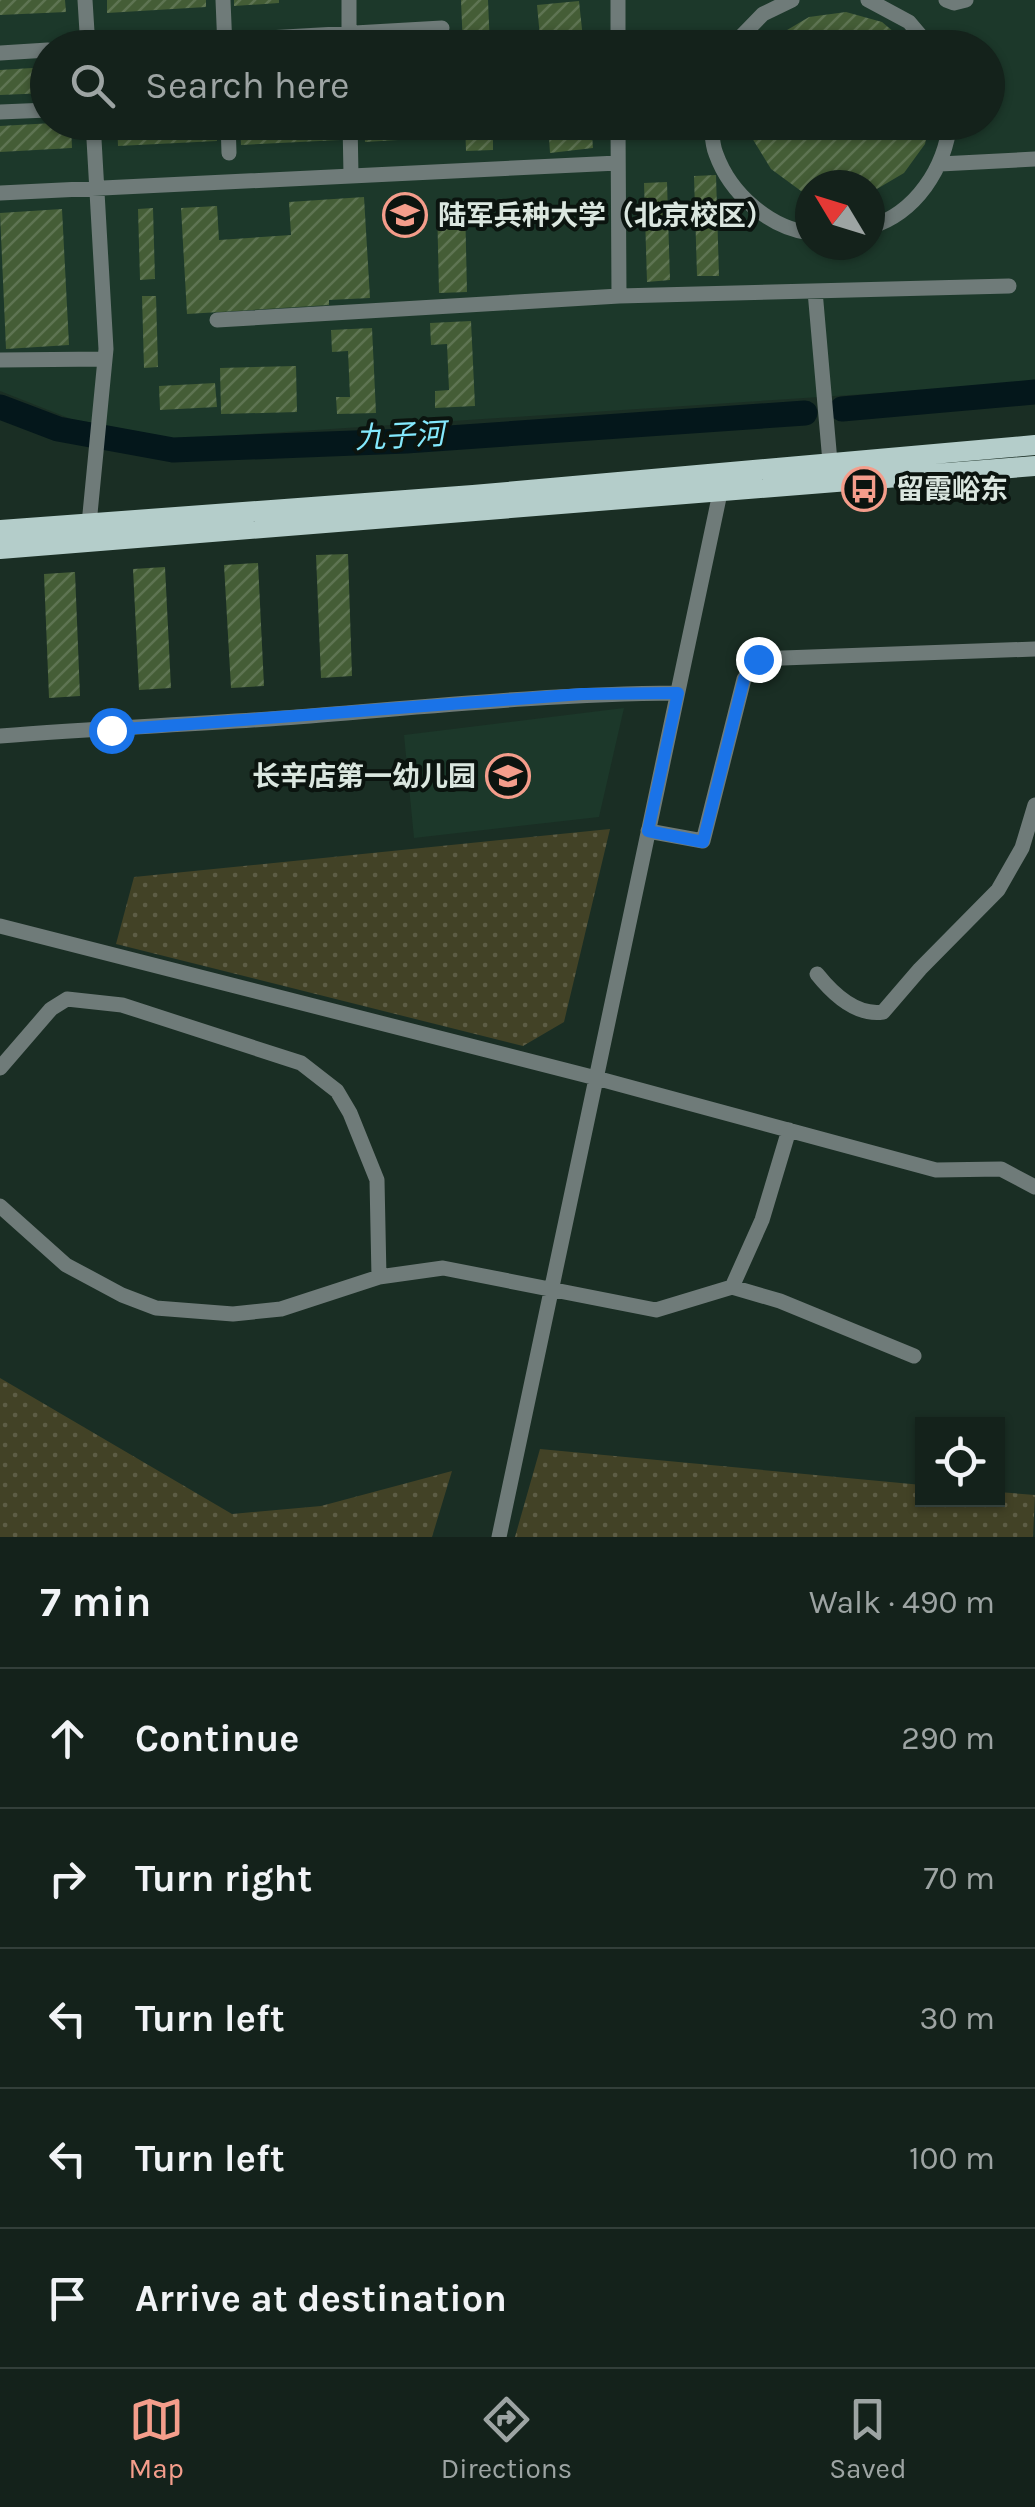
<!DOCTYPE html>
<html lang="en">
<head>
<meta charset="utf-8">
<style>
  body { margin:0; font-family:Karla,"Noto Sans SC",sans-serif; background:#1d2a24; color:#f1f3f6 }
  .controls { position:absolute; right:30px; bottom:30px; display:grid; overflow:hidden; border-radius:0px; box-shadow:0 2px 8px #0004 }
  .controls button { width:90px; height:90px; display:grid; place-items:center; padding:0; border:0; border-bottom:2px solid #333f3a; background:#14221b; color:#f1f3f6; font:50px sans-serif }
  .compass { position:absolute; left:795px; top:170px; width:90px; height:90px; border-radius:50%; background:#14221b; box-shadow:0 2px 8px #0004; rotate:308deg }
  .stop { position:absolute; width:30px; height:30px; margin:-22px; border:8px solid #1a73e8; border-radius:50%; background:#fff }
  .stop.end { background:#1a73e8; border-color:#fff; box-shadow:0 2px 10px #0008 }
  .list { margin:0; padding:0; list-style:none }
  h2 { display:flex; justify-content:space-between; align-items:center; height:130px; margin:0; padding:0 40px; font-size:42px }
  h2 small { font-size:32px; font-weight:400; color:#9da4a3 }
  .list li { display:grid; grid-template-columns:65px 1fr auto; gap:30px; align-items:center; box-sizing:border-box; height:140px; padding:0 40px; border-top:2px solid #333f3a }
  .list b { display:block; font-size:38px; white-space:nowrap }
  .list em { font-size:32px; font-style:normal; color:#9da4a3 }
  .icon { flex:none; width:55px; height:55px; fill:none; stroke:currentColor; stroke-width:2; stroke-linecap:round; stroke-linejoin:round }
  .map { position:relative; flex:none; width:1035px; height:1537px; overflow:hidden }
  .search { position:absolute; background:#14221b; box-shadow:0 2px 8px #0004; left:30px; right:30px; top:30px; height:110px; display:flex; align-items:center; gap:25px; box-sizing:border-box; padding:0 35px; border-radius:55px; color:#9da4a3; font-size:38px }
  .sheet { height:830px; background:#14221b }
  nav { display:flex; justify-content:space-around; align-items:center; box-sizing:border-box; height:140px; border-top:2px solid #333f3a; background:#14221b; font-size:28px; color:#9da4a3 }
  nav a { display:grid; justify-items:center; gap:5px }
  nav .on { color:#f49d8b }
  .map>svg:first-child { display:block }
  .built { fill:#1c382a; fill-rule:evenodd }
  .park { fill:url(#park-dots) }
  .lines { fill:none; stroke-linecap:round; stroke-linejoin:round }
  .river { stroke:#04171b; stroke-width:25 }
  .building { fill:url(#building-hatch) }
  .minor { stroke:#6f7b79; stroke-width:15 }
  .major { stroke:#b4cdca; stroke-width:20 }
  .route { stroke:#1a73e8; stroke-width:12 }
  .labels { text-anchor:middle; stroke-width:8; stroke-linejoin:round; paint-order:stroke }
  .poi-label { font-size:28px; font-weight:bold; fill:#dae6df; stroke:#0b140f; text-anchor:start }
  .water-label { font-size:30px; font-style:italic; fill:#84e9fd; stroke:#0b140f }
</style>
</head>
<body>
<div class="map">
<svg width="1035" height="1537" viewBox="0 0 1035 1537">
  <defs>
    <pattern id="park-dots" width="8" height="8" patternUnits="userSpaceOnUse" patternTransform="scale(2.5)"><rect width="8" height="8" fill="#424226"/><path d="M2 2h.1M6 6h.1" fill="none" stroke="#5d5d45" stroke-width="1.8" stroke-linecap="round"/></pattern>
    <pattern id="building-hatch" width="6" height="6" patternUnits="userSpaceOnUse" patternTransform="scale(2.5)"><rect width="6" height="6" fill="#445d36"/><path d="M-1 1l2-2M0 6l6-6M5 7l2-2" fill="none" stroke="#5e7453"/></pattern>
  </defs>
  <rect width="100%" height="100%" fill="#1a2e24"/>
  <!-- built -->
  <path class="built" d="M 0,0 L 1035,0 L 1035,383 L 177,439 L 71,419 L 0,391 ZM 48,48 L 988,48 L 988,122 L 48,122 ZM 810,185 L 870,185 L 870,245 L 810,245 Z
    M 624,708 L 599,817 L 414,838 L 404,735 Z"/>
  <!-- park -->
  <path class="park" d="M 610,829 L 564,1022 L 523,1046 L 116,944 L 134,877 Z
    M 0,1378 L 232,1514 L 321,1506 L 452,1471 L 432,1537 L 0,1537 Z
    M 540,1449 L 922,1485 L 922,1500 L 998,1500 L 998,1492 L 1035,1495 L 1033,1537 L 515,1537 Z"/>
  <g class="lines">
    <!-- river -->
    <path class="river" d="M 0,407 L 58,429 L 173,450 L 406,441 L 805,413
      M 842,409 L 1035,392"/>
  </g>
  <!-- building -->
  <path class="building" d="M 0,0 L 65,0 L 66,12 L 0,15 Z
    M 107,0 L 206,0 L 206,7 L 107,13 Z
    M 234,0 L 279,0 L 279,3 L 234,6 Z
    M 461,0 L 488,0 L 490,48 L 463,48 Z
    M 579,1 L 584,48 L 541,48 L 537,5 Z
    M 846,12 L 882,22 L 913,48 L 768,48 L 777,36 L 809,17 Z
    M 48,67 L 48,93 L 0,95 L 0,70 Z
    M 71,122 L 72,148 L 0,152 L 0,126 Z
    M 117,122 L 216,122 L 217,141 L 118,146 Z
    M 240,122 L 339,122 L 340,140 L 241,145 Z
    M 364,122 L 463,122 L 464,136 L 365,142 Z
    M 465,122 L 493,122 L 493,150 L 466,151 Z
    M 548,122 L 591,122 L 593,148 L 550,153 Z
    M 749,122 L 930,122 L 925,144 L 904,173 L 870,193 L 870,185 L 810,185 L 810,193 L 801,191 L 771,169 L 752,138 Z
    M 716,175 L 719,276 L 697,276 L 694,176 Z
    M 667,182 L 670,280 L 647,282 L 644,183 Z
    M 364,197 L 370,298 L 329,300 L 329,305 L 187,314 L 181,208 L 217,206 L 219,240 L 291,235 L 289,202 Z
    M 465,202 L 467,292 L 439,293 L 437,203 Z
    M 153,208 L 155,279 L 140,280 L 138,209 Z
    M 62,209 L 69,345 L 6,349 L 0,213 Z
    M 142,296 L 156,296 L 158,367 L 144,368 Z
    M 471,321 L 475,406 L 435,408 L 435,391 L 449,390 L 447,344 L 431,345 L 430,323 Z
    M 372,328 L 376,413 L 337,414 L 336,397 L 350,397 L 348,351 L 332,352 L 331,330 Z
    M 296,366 L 297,412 L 221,414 L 220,368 Z
    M 215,383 L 217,407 L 160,410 L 159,386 Z
    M 348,554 L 352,676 L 321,678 L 316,555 Z
    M 258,563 L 264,686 L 231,688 L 224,565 Z
    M 165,567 L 171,688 L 139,690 L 133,569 Z
    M 75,572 L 80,696 L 49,698 L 44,574 Z"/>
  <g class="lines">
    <!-- minor -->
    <path class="minor" d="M 85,0 L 88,48
      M 223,0 L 225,48
      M 349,0 L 349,48
      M 618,0 L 618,48
      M 868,0 L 909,22 L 931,48
      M 946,0 L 954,3 L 966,0
      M 94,48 L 442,28
      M 730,48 L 763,14 L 792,0
      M 0,53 L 48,50
      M 0,112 L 48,110
      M 228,122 L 229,153
      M 350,122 L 351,175
      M 618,122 L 619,296
      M 711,122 C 712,133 712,145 716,154 C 730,193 769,228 810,233
      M 940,164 L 1035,159
      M 0,193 L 618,163
      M 870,227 C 916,213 945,168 950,122
      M 815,291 L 830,462
      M 217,320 L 619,296 L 1009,286
      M 0,360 L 105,359
      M 89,524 L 106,349 L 93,122
      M 0,736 C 94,728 187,725 282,718 C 414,708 545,694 677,693
      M 648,831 L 703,841 L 744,679 L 758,659 L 1035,649
      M 0,926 L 596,1078 L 936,1170 L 1001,1169 L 1035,1187
      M 817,974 C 833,994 856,1016 883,1012 L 920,969 L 998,890 L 1022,848 L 1035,805
      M 0,1068 L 51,1009 L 67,999 L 122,1005 L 301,1063 L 337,1091 L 350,1113 L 377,1180 L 379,1277
      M 0,1206 L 66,1265 L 122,1295 L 156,1308 L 233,1314 L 281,1309 L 379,1277 L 443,1268 L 656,1310 L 732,1287 L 780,1301 L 914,1356
      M 732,1287 L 762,1220 L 789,1130
      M 499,1537 L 720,493"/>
    <!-- major -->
    <path class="major" d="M 0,530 L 473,495 L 1035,445
      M 0,549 L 1035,466"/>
  </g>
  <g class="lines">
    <!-- route -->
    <path class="route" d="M 111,730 L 582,694 L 678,693 L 648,831 L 703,842 L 744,679 L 758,659"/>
  </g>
  <!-- icons -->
  <defs>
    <g id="university-ring" transform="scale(2.25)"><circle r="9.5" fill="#0b140f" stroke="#f49d8b" stroke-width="1.5"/><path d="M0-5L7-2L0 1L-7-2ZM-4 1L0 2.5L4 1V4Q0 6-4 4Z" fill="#f49d8b"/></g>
    <g id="bus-ring" transform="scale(2.25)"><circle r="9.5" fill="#0b140f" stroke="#f49d8b" stroke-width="1.5"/><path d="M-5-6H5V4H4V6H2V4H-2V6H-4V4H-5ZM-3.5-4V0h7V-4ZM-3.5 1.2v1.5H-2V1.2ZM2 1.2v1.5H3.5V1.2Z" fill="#f49d8b"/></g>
    <g id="school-ring" transform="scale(2.25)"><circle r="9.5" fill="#0b140f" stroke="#f49d8b" stroke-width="1.5"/><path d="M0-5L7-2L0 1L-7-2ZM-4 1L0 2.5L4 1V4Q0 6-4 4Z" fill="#f49d8b"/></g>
  </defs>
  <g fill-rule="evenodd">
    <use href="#university-ring" x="405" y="215"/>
    <use href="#bus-ring" x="864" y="489"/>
    <use href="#school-ring" x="508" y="776"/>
  </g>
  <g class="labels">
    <!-- poi labels -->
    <g class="poi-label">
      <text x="438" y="225">陆军兵种大学（北京校区）</text>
      <text x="896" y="499">留霞峪东</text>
      <text x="476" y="786" text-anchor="end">长辛店第一幼儿园</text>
    </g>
    <!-- water labels -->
    <g class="water-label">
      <text transform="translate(400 436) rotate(-3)" y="10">九子河</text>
    </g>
  </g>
</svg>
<div class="controls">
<button><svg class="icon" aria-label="locate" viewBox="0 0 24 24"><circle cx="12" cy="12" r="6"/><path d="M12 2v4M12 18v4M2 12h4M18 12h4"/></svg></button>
</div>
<svg class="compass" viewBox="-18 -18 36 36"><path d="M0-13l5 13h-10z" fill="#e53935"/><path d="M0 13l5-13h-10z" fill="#9da4a3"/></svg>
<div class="stop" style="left:111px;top:730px"></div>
<div class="stop end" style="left:758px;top:659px"></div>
<div class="search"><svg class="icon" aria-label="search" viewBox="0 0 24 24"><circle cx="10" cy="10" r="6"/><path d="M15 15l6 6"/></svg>Search here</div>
</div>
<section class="sheet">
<h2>7 min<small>Walk · 490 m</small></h2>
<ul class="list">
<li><svg class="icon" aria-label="ahead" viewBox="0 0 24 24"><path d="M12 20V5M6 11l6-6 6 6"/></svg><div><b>Continue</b></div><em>290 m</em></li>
<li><svg class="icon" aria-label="right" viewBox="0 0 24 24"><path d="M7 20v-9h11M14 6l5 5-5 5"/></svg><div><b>Turn right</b></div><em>70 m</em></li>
<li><svg class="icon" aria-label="left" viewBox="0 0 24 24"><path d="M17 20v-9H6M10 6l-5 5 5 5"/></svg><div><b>Turn left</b></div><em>30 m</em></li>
<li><svg class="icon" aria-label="left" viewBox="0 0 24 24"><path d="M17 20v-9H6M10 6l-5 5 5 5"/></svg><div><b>Turn left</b></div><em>100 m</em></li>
<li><svg class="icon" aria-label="arrive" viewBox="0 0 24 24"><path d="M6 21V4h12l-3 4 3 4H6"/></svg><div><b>Arrive at destination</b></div></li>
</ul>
</section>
<nav>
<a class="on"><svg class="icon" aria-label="map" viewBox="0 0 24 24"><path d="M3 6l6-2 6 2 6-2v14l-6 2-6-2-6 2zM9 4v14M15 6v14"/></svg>Map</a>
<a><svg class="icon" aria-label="directions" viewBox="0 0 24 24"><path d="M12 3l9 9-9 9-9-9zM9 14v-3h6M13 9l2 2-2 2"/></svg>Directions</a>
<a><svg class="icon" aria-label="saved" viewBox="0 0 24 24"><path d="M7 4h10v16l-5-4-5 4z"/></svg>Saved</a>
</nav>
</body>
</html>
